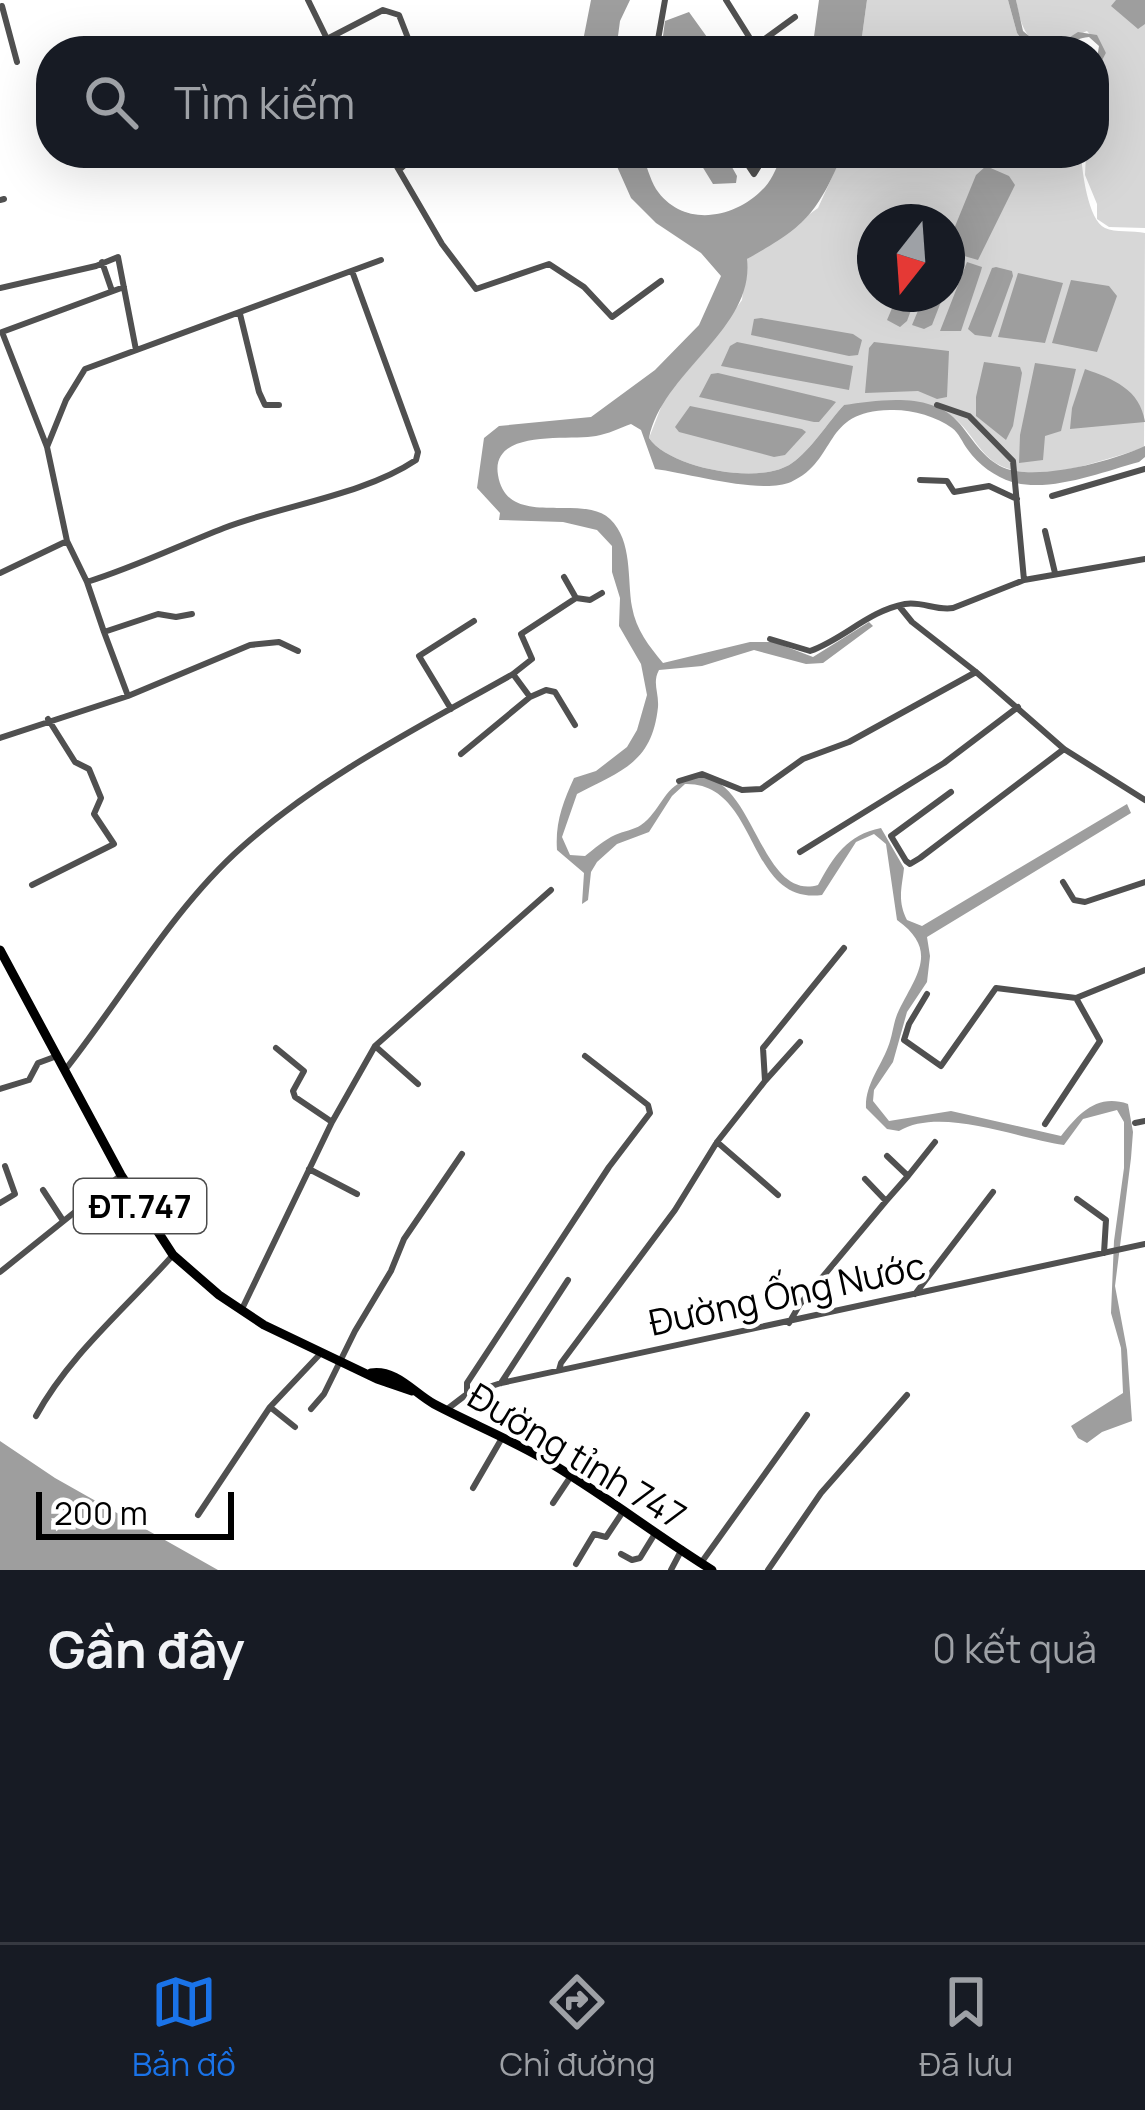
<!DOCTYPE html>
<html lang="vi">
<head>
<meta charset="utf-8">
<style>
  body { margin:0; font-family:Manrope,sans-serif; background:#20242c; color:#f1f3f6 }
  .compass { position:absolute; left:857px; top:204px; width:108px; height:108px; border-radius:50%; background:#171b24; box-shadow:0 12px 48px #0002; rotate:197deg }
  .scale { position:absolute; left:36px; bottom:30px; width:198px; box-sizing:border-box; padding-left:12px; border:6px solid #000; border-top:0; font-size:33px; line-height:42px; white-space:nowrap; color:#000; -webkit-text-stroke:9px #fff; paint-order:stroke }
  .list { margin:0; padding:0; list-style:none }
  h2 { display:flex; justify-content:space-between; align-items:center; height:156px; margin:0; padding:0 48px; font-size:51px }
  h2 small { font-size:39px; font-weight:400; color:#9ea1a6 }
  .icon { flex:none; width:66px; height:66px; fill:none; stroke:currentColor; stroke-width:2; stroke-linecap:round; stroke-linejoin:round }
  .map { position:relative; flex:none; width:1145px; height:1570px; overflow:hidden }
  .search { position:absolute; background:#171b24; box-shadow:0 12px 48px #0002; left:36px; right:36px; top:36px; height:132px; display:flex; align-items:center; gap:30px; box-sizing:border-box; padding:0 42px; border-radius:48px; color:#9ea1a6; font-size:45px }
  .sheet { height:372px; background:#171b24 }
  nav { display:flex; justify-content:space-around; align-items:center; box-sizing:border-box; height:168px; border-top:3px solid #363941; background:#171b24; font-size:33px; color:#9ea1a6 }
  nav a { display:grid; justify-items:center; gap:6px }
  nav .on { color:#1a73e8 }
  .map>svg:first-child { display:block }
  .green { fill:#d7d7d7; fill-rule:evenodd }
  .water { fill:#9e9e9e }
  .lines { fill:none; stroke-linecap:round; stroke-linejoin:round }
  .street { stroke:#505050; stroke-width:6 }
  .primary { stroke:#000; stroke-width:9 }
  .labels { text-anchor:middle; stroke-width:9; stroke-linejoin:round; paint-order:stroke }
  .shield { fill:#fff; stroke:#4c4c4c; stroke-width:3 }
  .shield-label { font-size:33px; font-weight:bold; fill:#000 }
  .street-label { font-size:36px; fill:#000; stroke:#fff }
</style>
</head>
<body>
<div class="map">
<svg width="1145" height="1570" viewBox="0 0 1145 1570">
  <rect width="100%" height="100%" fill="#fff"/>
  <!-- green -->
  <path class="green" d="M 867,0 L 1008,0 L 1017,33 L 1029,49 L 1035,51 L 860,51 Z
    M 1016,0 L 1145,0 L 1145,228 L 1109,227 L 1097,219 L 1097,204 L 1085,175 L 1086,153 L 1094,153 L 1094,76 L 1106,53 L 1087,31 C 1043,50 1025,53 1016,0 Z
    M 843,153 L 1081,153 C 1082,171 1088,220 1105,228 C 1115,233 1133,230 1145,233 L 1144,448 C 1104,459 1047,483 1006,468 C 980,459 973,432 953,417 C 924,394 878,404 844,405 C 828,422 811,450 792,463 C 761,486 669,468 649,438 L 665,397 L 712,342 L 742,300 L 747,259 L 818,208 ZM 875,222 L 947,222 L 947,294 L 875,294 Z"/>
  <!-- water -->
  <path class="water" d="M 591,0 L 630,0 L 620,21 L 616,51 L 581,51 Z
    M 819,0 L 867,0 L 860,51 L 812,51 Z
    M 1008,0 L 1016,0 L 1023,31 L 1040,45 L 1062,42 L 1078,32 L 1097,35 L 1106,53 L 1094,76 L 1099,46 L 1089,37 C 1066,40 1053,54 1029,50 L 1017,33 Z
    M 1116,0 L 1145,0 L 1145,24 L 1138,29 L 1111,6 Z
    M 689,12 L 717,51 L 661,51 L 665,21 Z
    M 611,153 L 642,153 C 646,164 650,179 656,189 C 683,229 736,219 765,187 C 773,178 778,164 783,153 L 843,153 C 817,214 805,227 747,259 C 755,329 663,371 649,438 C 669,468 761,486 792,463 C 811,450 828,422 844,405 C 880,400 933,391 960,424 C 973,440 986,462 1007,469 C 1042,480 1113,461 1145,446 L 1145,457 L 1139,462 C 1102,472 1050,493 1012,482 C 995,477 978,464 968,450 C 962,442 959,433 952,428 C 936,416 910,409 890,410 C 821,411 839,460 791,482 C 761,495 688,473 655,469 L 641,430 L 631,424 C 620,428 608,434 596,436 C 570,441 490,428 498,475 C 507,531 582,492 610,519 C 633,541 627,579 632,607 C 636,630 649,646 663,663 L 750,642 L 774,642 L 813,657 L 869,622 L 873,626 L 823,663 L 806,664 L 754,650 L 702,666 L 659,670 C 652,683 659,692 658,707 C 652,764 620,771 577,794 L 562,837 L 570,855 L 585,856 C 594,849 604,840 615,835 C 623,831 634,830 641,825 C 660,812 663,788 686,780 C 753,756 756,903 818,885 C 834,856 847,835 881,828 L 904,868 C 902,888 897,900 907,920 L 922,926 L 1127,804 L 1131,813 L 927,937 L 930,956 L 927,982 L 907,1012 L 893,1062 L 874,1090 L 873,1101 L 889,1121 L 951,1111 L 1061,1136 C 1078,1115 1096,1093 1128,1104 L 1133,1132 L 1131,1158 L 1115,1286 L 1127,1350 L 1132,1421 L 1102,1432 L 1087,1443 L 1078,1438 L 1071,1426 L 1123,1393 L 1121,1348 L 1111,1313 L 1114,1241 L 1124,1168 L 1124,1122 L 1117,1110 L 1083,1119 L 1064,1145 C 1019,1139 941,1106 899,1131 L 887,1129 L 866,1108 C 865,1085 880,1068 888,1047 C 893,1035 893,1022 899,1010 C 917,974 939,950 897,920 L 886,844 L 874,834 L 856,842 L 822,895 C 745,905 760,782 685,784 L 672,796 L 649,832 L 617,844 L 597,862 L 591,872 L 588,900 L 582,904 L 584,873 L 557,850 C 555,823 563,802 574,778 L 596,771 L 627,747 L 637,730 L 647,695 L 641,664 L 619,626 L 620,598 L 612,572 L 612,546 L 597,530 L 563,522 L 499,520 L 500,513 L 477,488 L 484,438 L 499,426 L 591,417 L 655,370 L 699,325 L 721,276 L 701,253 L 656,223 L 631,198 Z
    M 694,153 L 724,153 L 737,176 L 736,183 L 713,184 Z
    M 986,166 L 1009,176 L 1015,185 L 978,260 L 947,251 L 947,246 L 976,175 Z
    M 967,262 L 982,267 L 981,271 L 961,331 L 940,331 Z
    M 996,267 L 1012,271 L 1013,276 L 991,337 L 975,335 L 968,329 L 992,268 Z
    M 1018,273 L 1063,283 L 1045,343 L 998,337 Z
    M 1071,280 L 1109,286 L 1117,296 L 1097,352 L 1052,343 Z
    M 898,294 L 917,294 L 907,321 L 900,327 L 887,320 Z
    M 925,294 L 944,294 L 932,325 L 924,329 L 912,325 Z
    M 761,318 L 853,334 L 862,340 L 858,355 L 849,356 L 751,335 L 754,319 Z
    M 737,342 L 853,366 L 849,390 L 721,366 L 730,346 Z
    M 874,342 L 949,351 L 947,397 L 937,399 L 918,391 L 865,393 L 869,348 Z
    M 984,362 L 1020,367 L 1022,373 L 1013,426 L 1006,440 L 976,416 L 976,397 Z
    M 1035,363 L 1076,369 L 1061,431 L 1045,436 L 1043,460 L 1019,463 L 1020,435 Z
    M 1085,369 C 1113,379 1140,389 1145,422 L 1070,429 L 1072,408 Z
    M 718,373 L 831,400 L 836,402 L 819,422 L 814,422 L 699,397 L 711,374 Z
    M 690,406 L 802,429 L 806,432 L 785,455 L 774,457 L 679,432 L 675,427 Z
    M 0,1441 L 55,1478 L 218,1570 L 0,1570 Z"/>
  <g class="lines">
    <!-- street -->
    <path class="street" d="M 308,0 L 333,51
      M 726,0 L 758,51
      M 2,6 L 17,62
      M 327,39 L 383,10 L 399,15 L 413,51
      M 755,46 L 795,17
      M 656,51 L 665,0
      M 389,153 L 442,244 L 476,289 L 549,264 L 584,287 L 612,317 L 661,281
      M 740,153 L 754,174 L 767,153
      M 399,170 L 418,153
      M 0,200 L 4,199
      M 102,262 L 112,291
      M 0,288 L 96,266 L 118,257 L 136,350
      M 240,314 L 259,392 L 265,405 L 279,405
      M 937,405 L 969,416 L 1013,461 L 1024,580
      M 47,447 L 66,400 L 85,369 L 381,260
      M 920,480 L 947,481 L 954,492 L 989,486 L 1017,499
      M 1052,496 L 1145,469
      M 1045,531 L 1055,573
      M 67,541 L 47,447 L 2,332 L 124,287
      M 0,573 L 67,541 L 87,582 C 135,567 178,546 224,528 C 284,505 364,495 416,460 L 418,452 L 352,271
      M 87,582 L 104,632 L 158,614 L 176,617 L 192,614
      M 576,598 L 590,600 L 602,593
      M 899,606 L 912,622 L 976,672 L 1064,749 L 1145,800
      M 104,632 L 128,696
      M 770,639 L 810,651 C 844,639 868,611 905,604 C 922,601 936,611 953,608 L 1024,580 L 1145,559
      M 513,674 L 530,697 L 546,690 L 555,692 L 575,725
      M 451,709 L 419,656 L 474,621
      M 0,738 L 128,696 L 250,645 L 279,642 L 298,651
      M 461,754 L 530,697
      M 679,781 L 702,774 L 742,790 L 761,789 L 803,759 L 849,742 L 976,672
      M 951,792 L 891,836 L 906,861 L 910,864 L 920,858 L 1064,749
      M 800,852 L 944,763 L 1018,707
      M 1063,882 L 1074,900 L 1085,902 L 1145,882
      M 32,885 L 114,844 L 94,814 L 101,798 L 89,769 L 75,762 L 48,719
      M 927,994 L 909,1024 L 904,1040 L 941,1066 L 996,988 L 1076,998 L 1145,970
      M 375,1046 L 418,1084
      M 276,1048 L 304,1071 L 293,1091 L 295,1097 L 332,1122
      M 65,1070 C 122,998 173,908 242,847 C 321,776 421,726 513,674 L 532,659 L 521,634 L 576,598 L 564,577
      M 765,1081 L 800,1042
      M 0,1089 L 29,1080 L 38,1063 L 57,1056
      M 1135,1123 L 1145,1121
      M 1045,1124 L 1100,1041 L 1076,998
      M 717,1142 L 778,1195
      M 309,1169 L 357,1194
      M 908,1176 L 935,1142
      M 43,1190 L 62,1219
      M 1077,1199 L 1106,1220 L 1104,1253
      M 886,1201 L 908,1176 L 887,1156
      M 0,1203 L 15,1194 L 5,1166
      M 0,1272 L 121,1175
      M 915,1294 L 993,1192
      M 241,1311 L 332,1122 L 375,1046 L 551,890
      M 789,1323 L 800,1304 L 886,1201 L 865,1179
      M 559,1370 L 561,1363 L 675,1210 L 717,1142 L 765,1081 L 763,1048 L 844,948
      M 501,1383 L 568,1280
      M 467,1394 L 467,1383 L 609,1167 L 650,1113 L 648,1105 L 585,1056
      M 270,1407 L 295,1427
      M 311,1409 L 324,1394 L 355,1331 L 391,1271 L 404,1239 L 462,1154
      M 446,1410 L 467,1394 L 501,1383 L 1145,1244
      M 36,1416 C 70,1354 126,1308 173,1255
      M 473,1488 L 502,1438
      M 553,1503 L 571,1476
      M 198,1515 L 270,1407 L 321,1353
      M 621,1554 L 632,1560 L 640,1558 L 656,1532
      M 701,1563 L 807,1415
      M 576,1564 L 594,1534 L 606,1537 L 624,1510
      M 671,1570 L 682,1549
      M 768,1570 L 821,1493 L 907,1395"/>
    <!-- primary -->
    <path class="primary" d="M 0,950 L 121,1175 L 173,1255 L 219,1295 L 264,1325 L 377,1379 L 412,1391
      M 371,1373 C 396,1369 414,1393 434,1404 C 470,1423 507,1438 542,1458 C 601,1492 654,1534 712,1570"/>
  </g>
  <g class="labels">
    <!-- shield labels -->
    <rect class="shield" x="74" y="1179" width="132" height="54" rx="9"/>
    <g class="shield-label">
      <text x="140" y="1218">ĐT.747</text>
    </g>
    <!-- street labels -->
    <g class="street-label">
      <text transform="translate(787 1294) rotate(-12)" y="13">Đường Ống Nước</text>
      <text transform="translate(577 1456) rotate(31)" y="13">Đường tỉnh 747</text>
    </g>
  </g>
</svg>
<svg class="compass" viewBox="-18 -18 36 36"><path d="M0-13l5 13h-10z" fill="#e53935"/><path d="M0 13l5-13h-10z" fill="#9ea1a6"/></svg>
<div class="scale">200 m</div>
<div class="search"><svg class="icon" aria-label="search" viewBox="0 0 24 24"><circle cx="10" cy="10" r="6"/><path d="M15 15l6 6"/></svg>Tìm kiếm</div>
</div>
<section class="sheet">
<h2>Gần đây<small>0 kết quả</small></h2>
<ul class="list">
</ul>
</section>
<nav>
<a class="on"><svg class="icon" aria-label="map" viewBox="0 0 24 24"><path d="M3 6l6-2 6 2 6-2v14l-6 2-6-2-6 2zM9 4v14M15 6v14"/></svg>Bản đồ</a>
<a><svg class="icon" aria-label="directions" viewBox="0 0 24 24"><path d="M12 3l9 9-9 9-9-9zM9 14v-3h6M13 9l2 2-2 2"/></svg>Chỉ đường</a>
<a><svg class="icon" aria-label="saved" viewBox="0 0 24 24"><path d="M7 4h10v16l-5-4-5 4z"/></svg>Đã lưu</a>
</nav>
</body>
</html>
